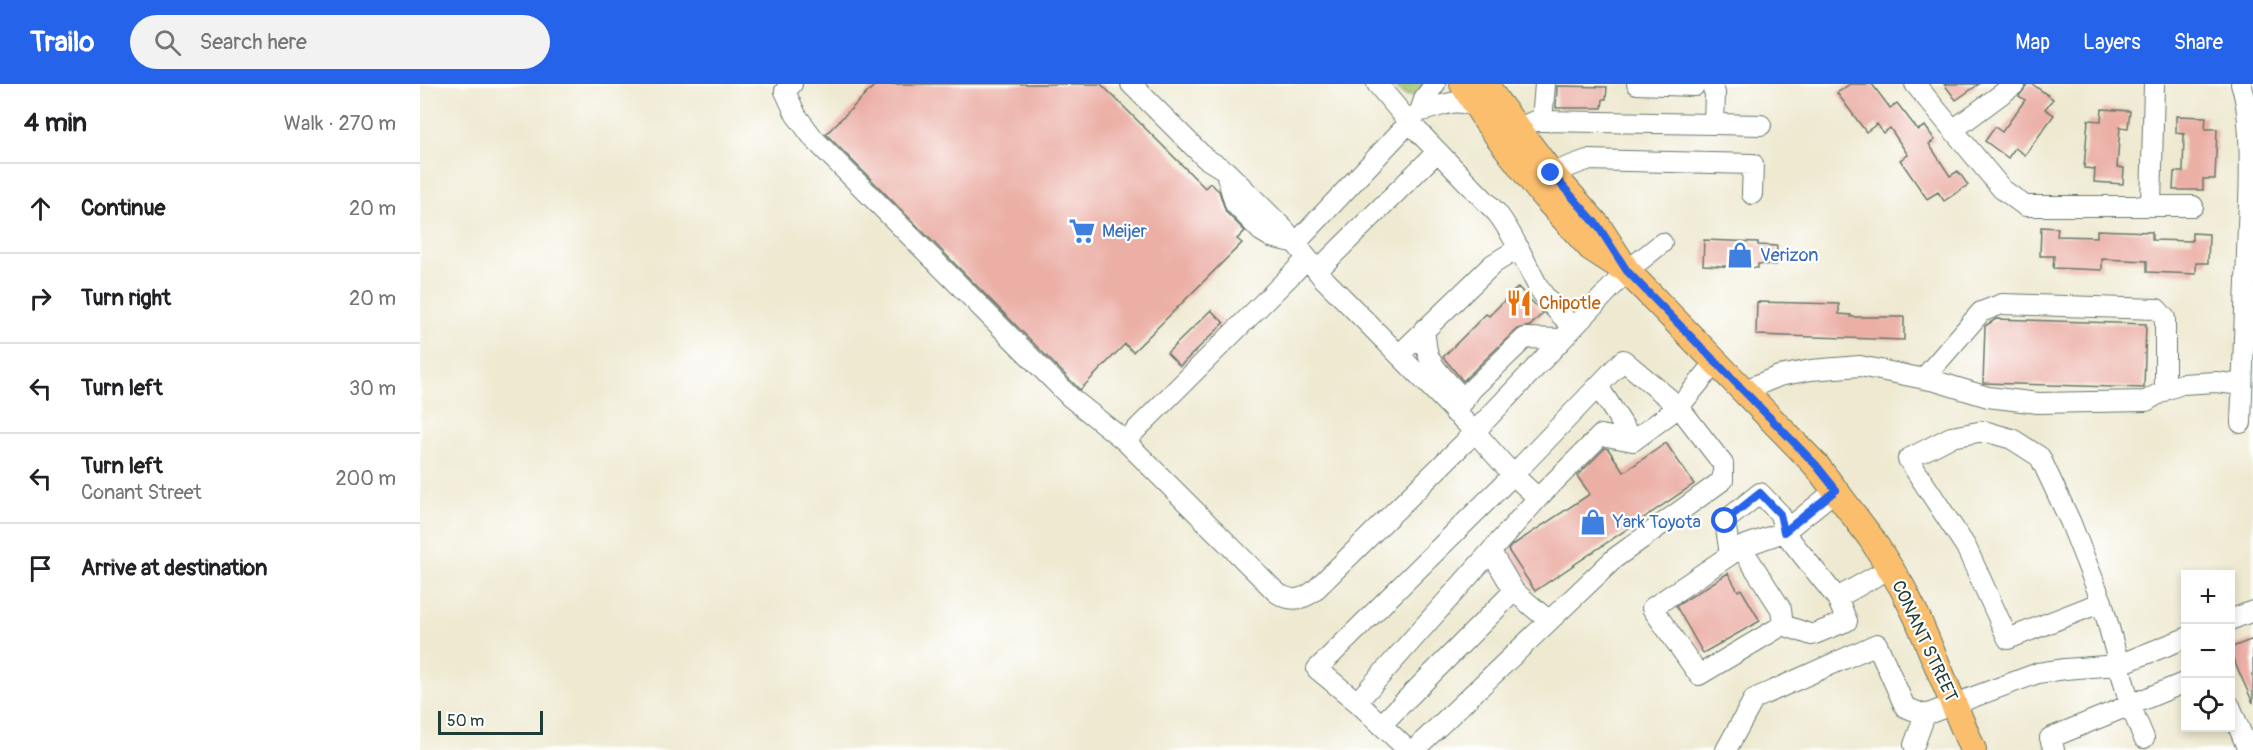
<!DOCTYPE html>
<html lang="en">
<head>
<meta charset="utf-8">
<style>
  body { margin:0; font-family:Pangolin,sans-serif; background:#f2f2f2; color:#202124 }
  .controls { position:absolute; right:18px; bottom:18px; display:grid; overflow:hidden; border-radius:0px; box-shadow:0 3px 9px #0003 }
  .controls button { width:54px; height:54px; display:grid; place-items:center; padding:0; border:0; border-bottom:2px solid #e0e0e0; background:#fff; color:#202124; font:30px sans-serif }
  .scale { position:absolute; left:18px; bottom:15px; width:105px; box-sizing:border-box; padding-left:6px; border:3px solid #1f3d34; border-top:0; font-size:16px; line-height:21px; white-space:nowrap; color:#1f3d34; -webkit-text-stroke:4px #fff; paint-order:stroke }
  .stop { position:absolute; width:18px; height:18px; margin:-14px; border:4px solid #2563eb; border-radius:50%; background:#fff }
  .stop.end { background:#2563eb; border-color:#fff; box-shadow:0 2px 6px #0008 }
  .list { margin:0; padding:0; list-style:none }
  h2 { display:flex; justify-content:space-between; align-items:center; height:78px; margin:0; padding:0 24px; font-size:26px }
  h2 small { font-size:20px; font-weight:400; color:#757577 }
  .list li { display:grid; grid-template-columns:39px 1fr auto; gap:18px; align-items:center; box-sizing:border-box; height:90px; padding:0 24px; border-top:2px solid #e0e0e0 }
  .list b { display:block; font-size:22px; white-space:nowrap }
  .list p { margin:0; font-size:20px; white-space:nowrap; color:#757577 }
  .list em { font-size:20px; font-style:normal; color:#757577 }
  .icon { flex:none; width:33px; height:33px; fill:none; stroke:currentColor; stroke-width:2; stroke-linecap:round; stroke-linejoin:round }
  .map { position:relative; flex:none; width:1833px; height:666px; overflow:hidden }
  header { display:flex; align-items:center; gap:36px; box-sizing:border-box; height:84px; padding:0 30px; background:#2563eb; color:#fff }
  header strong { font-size:28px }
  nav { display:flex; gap:33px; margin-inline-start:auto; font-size:21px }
  .search { width:420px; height:54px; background:#f2f2f2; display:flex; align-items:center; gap:15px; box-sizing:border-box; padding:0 21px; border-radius:33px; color:#757577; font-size:22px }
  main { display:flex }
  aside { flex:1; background:#fff }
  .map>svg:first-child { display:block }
  .green { fill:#a1c46e; stroke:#608051; stroke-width:1.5 }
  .building { fill:#ebafa5 }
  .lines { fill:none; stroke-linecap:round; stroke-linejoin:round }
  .minor-casing { stroke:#67796b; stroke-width:22 }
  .major-casing { stroke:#67796b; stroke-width:28 }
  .minor { stroke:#fff; stroke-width:20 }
  .major { stroke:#fabe6d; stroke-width:26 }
  .route { stroke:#2563eb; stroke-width:8 }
  .labels { text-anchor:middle; stroke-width:4.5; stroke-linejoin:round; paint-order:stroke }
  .shop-label { font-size:18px; fill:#366cbe; stroke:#fff; text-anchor:start }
  .food-label { font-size:18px; fill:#c56008; stroke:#fff; text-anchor:start }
  .street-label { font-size:18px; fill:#1f3d34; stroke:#fff }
</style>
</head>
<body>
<header>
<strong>Trailo</strong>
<div class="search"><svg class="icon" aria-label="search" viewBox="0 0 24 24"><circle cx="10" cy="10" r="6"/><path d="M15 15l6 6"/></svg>Search here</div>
<nav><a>Map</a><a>Layers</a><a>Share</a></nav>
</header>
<main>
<aside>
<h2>4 min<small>Walk · 270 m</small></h2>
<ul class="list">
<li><svg class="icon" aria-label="ahead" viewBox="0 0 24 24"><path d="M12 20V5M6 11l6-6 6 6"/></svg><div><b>Continue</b></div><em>20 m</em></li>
<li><svg class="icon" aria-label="right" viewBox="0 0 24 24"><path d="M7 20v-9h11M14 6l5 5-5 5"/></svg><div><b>Turn right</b></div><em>20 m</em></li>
<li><svg class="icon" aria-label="left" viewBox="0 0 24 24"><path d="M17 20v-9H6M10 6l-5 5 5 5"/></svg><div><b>Turn left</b></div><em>30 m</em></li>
<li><svg class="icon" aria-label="left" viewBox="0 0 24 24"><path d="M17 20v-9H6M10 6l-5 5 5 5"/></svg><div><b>Turn left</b><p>Conant Street</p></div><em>200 m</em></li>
<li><svg class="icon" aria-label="arrive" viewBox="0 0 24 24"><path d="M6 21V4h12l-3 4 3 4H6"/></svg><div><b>Arrive at destination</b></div></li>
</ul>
</aside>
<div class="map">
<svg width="1833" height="666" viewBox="0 0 1833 666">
  <rect width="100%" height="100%" fill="#fff"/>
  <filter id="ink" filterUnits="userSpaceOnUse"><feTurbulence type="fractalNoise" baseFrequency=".0167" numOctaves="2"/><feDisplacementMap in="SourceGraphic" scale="12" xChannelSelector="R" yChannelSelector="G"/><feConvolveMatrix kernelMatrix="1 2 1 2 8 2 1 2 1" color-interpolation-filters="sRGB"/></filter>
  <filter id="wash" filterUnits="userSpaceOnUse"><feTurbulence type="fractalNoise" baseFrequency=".008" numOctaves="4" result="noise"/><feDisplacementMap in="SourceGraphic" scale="24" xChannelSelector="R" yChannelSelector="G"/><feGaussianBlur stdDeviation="1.35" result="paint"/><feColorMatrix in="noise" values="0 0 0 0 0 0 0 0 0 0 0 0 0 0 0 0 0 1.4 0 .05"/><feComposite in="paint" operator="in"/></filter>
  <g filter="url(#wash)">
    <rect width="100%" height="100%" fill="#eee9d0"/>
    <!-- green -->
    <path class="green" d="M 971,0 L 1006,0 L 994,12 L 985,11 Z"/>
    <g id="blocks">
      <!-- building -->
      <path class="building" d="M 456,0 L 681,0 L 785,104 L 790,99 L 799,107 L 806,128 L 825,147 L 817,155 L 822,159 L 713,268 L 705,260 L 660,306 L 406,50 Z
        M 1430,0 L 1452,0 L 1470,24 L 1477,19 L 1498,46 L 1505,42 L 1515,56 L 1509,60 L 1530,92 L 1538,87 L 1548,101 L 1524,117 L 1518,108 L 1507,115 L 1480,76 L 1488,71 L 1470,44 L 1463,49 L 1457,40 L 1446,48 L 1417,9 Z
        M 1524,0 L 1559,0 L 1536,16 Z
        M 1608,0 L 1612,0 L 1633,15 L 1625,25 L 1634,31 L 1605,71 L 1595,64 L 1588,74 L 1565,57 L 1575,43 L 1582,48 L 1605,16 L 1599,12 Z
        M 1137,2 L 1187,3 L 1186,15 L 1183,15 L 1182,24 L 1136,24 Z
        M 1682,25 L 1710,27 L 1708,44 L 1700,43 L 1697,83 L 1704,84 L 1703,100 L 1674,98 L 1675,85 L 1664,84 L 1668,36 L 1681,37 Z
        M 1756,32 L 1786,33 L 1785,45 L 1797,45 L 1795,95 L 1783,95 L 1783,106 L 1753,106 L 1754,88 L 1763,88 L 1764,50 L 1756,49 Z
        M 1621,143 L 1638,144 L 1637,152 L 1677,153 L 1677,146 L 1732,148 L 1732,156 L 1772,157 L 1772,149 L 1789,150 L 1788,179 L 1776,179 L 1776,190 L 1727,188 L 1727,177 L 1682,175 L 1682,186 L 1633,184 L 1634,172 L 1620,172 Z
        M 1284,156 L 1338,158 L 1338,161 L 1357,162 L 1356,181 L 1338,180 L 1338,184 L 1283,181 Z
        M 1098,203 L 1123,229 L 1110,242 L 1097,245 L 1043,297 L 1023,273 L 1066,230 L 1069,232 Z
        M 1337,218 L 1419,220 L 1419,230 L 1431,231 L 1431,233 L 1484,233 L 1484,256 L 1336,251 Z
        M 791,226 L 804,239 L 760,282 L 747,269 Z
        M 1576,235 L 1726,240 L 1724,304 L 1563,299 L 1565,242 Z
        M 1246,359 L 1274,400 L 1115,507 L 1088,466 L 1091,462 L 1170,410 L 1157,392 L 1185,364 L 1188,365 L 1204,388 Z
        M 1308,489 L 1318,507 L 1321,505 L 1340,537 L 1283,569 L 1256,522 Z
        M 1833,555 L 1833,619 L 1810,568 L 1810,564 Z"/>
    </g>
  </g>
  <g filter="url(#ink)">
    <use href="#blocks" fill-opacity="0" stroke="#67796b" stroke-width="1.5"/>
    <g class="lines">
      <!-- minor casing -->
      <g class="minor-casing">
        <path id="minor" d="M 372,0 L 365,7 L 376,31 L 394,55 L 650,313 L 705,357 L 856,508 C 870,518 881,517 894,507 L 1044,359 L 1207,187 L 1242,159
          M 711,0 L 785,74 L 806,87 L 865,146 L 902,193 L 1054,347 L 1093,391 L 1118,414
          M 957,0 L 989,38 L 1077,129 C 1095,152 1105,179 1119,204 C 1128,219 1141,231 1153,243
          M 1217,0 L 1274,2 L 1275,0
          M 1495,0 L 1582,105 L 1605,122 L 1773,122
          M 1000,27 C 1024,23 1032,12 1057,24
          M 1122,37 L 1125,0
          M 1294,40 L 1341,41
          M 1098,44 L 1115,37 L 1122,37 L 1294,40 L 1295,9 L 1291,0
          M 1533,46 L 1595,0
          M 806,89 L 815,120 L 841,147 L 851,153 L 876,159 L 1000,27 L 1005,13 L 1015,0
          M 1131,89 L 1167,76 L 1333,80 L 1332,110
          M 1731,122 L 1734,0
          M 897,187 L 1017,68
          M 1004,245 C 1006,255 1005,266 1010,275 C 1017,291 1034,302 1044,317
          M 979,271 L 1073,180 L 1099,164
          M 1503,295 L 1561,228 L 1582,220 L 1737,225 L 1745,234 L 1745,306
          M 1178,302 L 1213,357
          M 1323,307 L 1359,292 L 1391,286 L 1440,282 L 1515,297 L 1568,313 L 1618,319 L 1726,317 L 1745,306 L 1762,300 L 1796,298 L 1822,301
          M 1035,329 L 1052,305 L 1105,254 L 1142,255
          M 1821,339 C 1823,273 1826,207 1828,141 C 1830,103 1833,34 1821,0
          M 705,357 L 887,175
          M 1416,406 L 1364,448 L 1417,514 L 1470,484
          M 1321,463 L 1361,525 L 1363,541
          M 1310,471 L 1305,437 L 1340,409 L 1360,430 L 1364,448 L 1321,463 L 1310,471 L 1232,524 L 1279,591 L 1363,541 L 1392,551 L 1427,537 L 1417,514
          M 1094,507 L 1129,537
          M 1682,518 L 1588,555 L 1546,463 L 1488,375 L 1531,353 L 1564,347 L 1592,355 L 1620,373 L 1650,437 L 1682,518 L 1710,621 L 1724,654
          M 1810,536 L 1833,527
          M 937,618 L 1118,414 L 1181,351 L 1213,357 L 1259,323 L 1295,279
          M 1810,622 L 1828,666
          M 961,641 L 1094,507 L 1071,468
          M 1494,661 L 1505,631 L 1618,589 L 1645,585 L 1698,581 L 1766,554
          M 988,666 L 937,618 L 897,585 L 1093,391 L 1203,276 L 1259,323 L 1303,380 L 1303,396 L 1195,474 L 994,666
          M 1306,666 L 1334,615 L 1457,560 L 1485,623 L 1505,631
          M 1634,666 L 1630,654 L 1766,598"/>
      </g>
      <!-- major casing -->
      <g class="major-casing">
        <path id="major" d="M 1043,0 L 1067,38 L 1122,110 L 1171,164 L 1199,182
          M 1066,0 L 1075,15 L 1127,84 L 1178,142 L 1207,187 L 1396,381 L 1451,454 L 1482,503 L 1497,533 L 1553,666"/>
      </g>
      <!-- minor -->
      <use href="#minor" class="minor"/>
      <!-- major -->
      <use href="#major" class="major"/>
    </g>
  </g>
  <g class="lines" filter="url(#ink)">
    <!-- route -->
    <path class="route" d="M 1131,89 L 1178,142 L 1207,187 L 1396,381 L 1416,406 L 1364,448 L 1360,430 L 1340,409 L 1305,437"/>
  </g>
  <!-- icons -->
  <defs>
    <g id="supermarket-bare" transform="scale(2.07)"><path d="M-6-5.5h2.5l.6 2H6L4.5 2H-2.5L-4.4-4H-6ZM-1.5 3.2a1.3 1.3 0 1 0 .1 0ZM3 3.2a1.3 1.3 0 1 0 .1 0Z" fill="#3f7fe0" stroke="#fff" stroke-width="2.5" paint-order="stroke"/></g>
    <g id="shop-bare" transform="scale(2.07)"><path d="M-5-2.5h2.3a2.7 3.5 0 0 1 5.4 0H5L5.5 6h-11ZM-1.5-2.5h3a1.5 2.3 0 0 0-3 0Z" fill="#3f7fe0" stroke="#fff" stroke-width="2.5" paint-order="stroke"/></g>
    <g id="restaurant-bare" transform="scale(2.07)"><path d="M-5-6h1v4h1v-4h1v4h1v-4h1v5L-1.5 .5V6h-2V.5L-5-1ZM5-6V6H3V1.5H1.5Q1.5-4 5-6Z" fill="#e8710a" stroke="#fff" stroke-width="2.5" paint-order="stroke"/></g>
  </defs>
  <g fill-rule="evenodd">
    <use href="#supermarket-bare" x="662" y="147"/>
    <use href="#shop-bare" x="1320" y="171"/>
    <use href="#restaurant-bare" x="1099" y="219"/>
    <use href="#shop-bare" x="1173" y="438"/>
  </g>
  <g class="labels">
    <!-- shop labels -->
    <g class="shop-label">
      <text x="682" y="153">Meijer</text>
      <text x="1340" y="177">Verizon</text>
      <text x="1193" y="444">Yark Toyota</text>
    </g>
    <!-- food labels -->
    <g class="food-label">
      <text x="1119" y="225">Chipotle</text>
    </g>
    <!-- street labels -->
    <g class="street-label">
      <text transform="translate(1505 557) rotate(65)" y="6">CONANT STREET</text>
    </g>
  </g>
</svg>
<div class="controls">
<button>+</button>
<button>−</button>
<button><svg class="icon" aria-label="locate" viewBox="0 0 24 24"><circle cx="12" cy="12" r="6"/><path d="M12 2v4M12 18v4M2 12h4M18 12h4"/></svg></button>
</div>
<div class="scale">50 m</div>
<div class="stop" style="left:1305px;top:437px"></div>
<div class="stop end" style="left:1131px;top:89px"></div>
</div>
</main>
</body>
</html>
